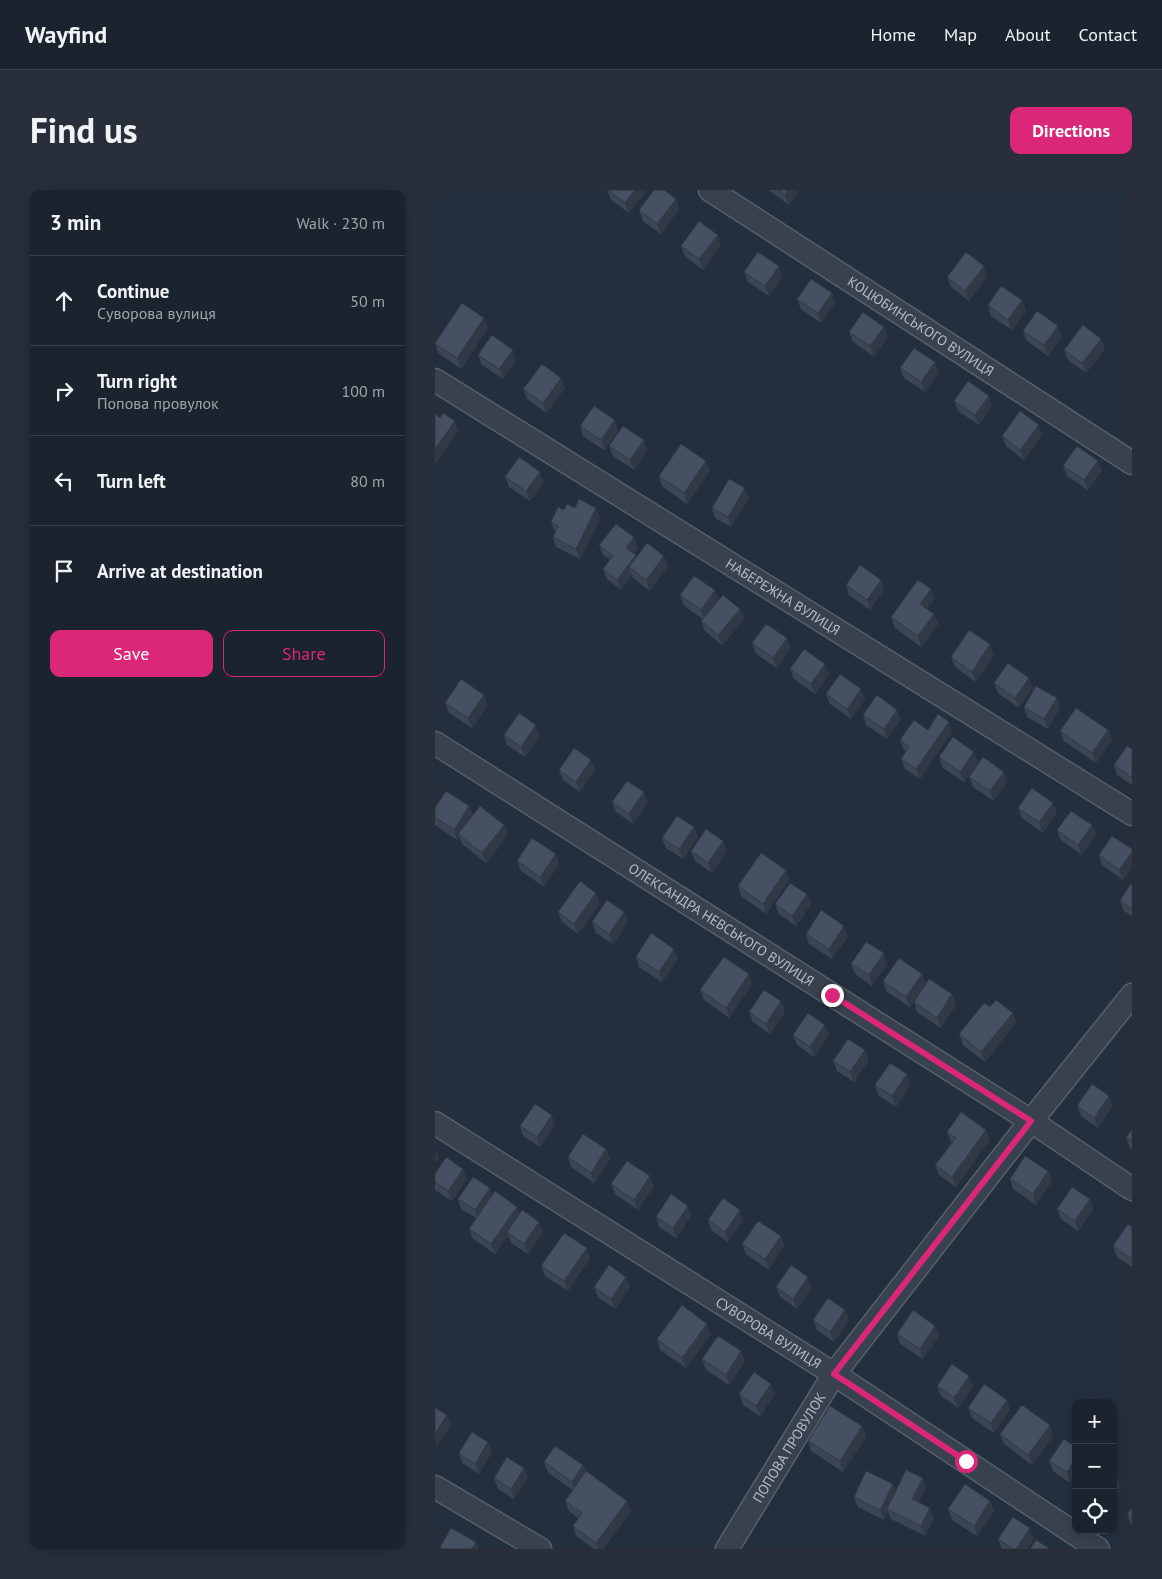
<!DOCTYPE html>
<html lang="en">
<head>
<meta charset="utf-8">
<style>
  body { margin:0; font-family:"PT Sans",sans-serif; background:#282f3a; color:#f1f3f6 }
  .controls { position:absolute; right:15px; bottom:15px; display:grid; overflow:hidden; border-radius:10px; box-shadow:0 2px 12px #0003 }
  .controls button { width:45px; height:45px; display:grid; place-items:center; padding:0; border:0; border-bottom:1px solid #39404a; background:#1b232e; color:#f1f3f6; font:25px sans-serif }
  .stop { position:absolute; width:15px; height:15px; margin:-11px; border:4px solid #db2777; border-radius:50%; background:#fff }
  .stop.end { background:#db2777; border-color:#fff; box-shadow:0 1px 5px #0008 }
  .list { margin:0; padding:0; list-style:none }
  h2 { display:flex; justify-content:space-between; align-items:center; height:65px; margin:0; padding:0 20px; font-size:21px }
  h2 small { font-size:16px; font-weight:400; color:#a0a4aa }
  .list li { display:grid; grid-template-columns:32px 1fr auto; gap:15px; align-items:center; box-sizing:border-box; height:90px; padding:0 20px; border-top:1px solid #39404a }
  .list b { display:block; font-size:19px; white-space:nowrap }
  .list p { margin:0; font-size:16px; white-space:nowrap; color:#a0a4aa }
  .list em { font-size:16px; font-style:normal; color:#a0a4aa }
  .actions { display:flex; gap:10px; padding:15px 20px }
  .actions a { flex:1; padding:11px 0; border:1px solid #db2777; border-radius:10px; text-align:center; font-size:18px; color:#db2777 }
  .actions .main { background:#db2777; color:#fff }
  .icon { flex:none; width:28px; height:28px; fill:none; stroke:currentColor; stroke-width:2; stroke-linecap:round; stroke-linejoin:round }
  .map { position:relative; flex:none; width:697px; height:1359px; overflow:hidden; border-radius:10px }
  header { display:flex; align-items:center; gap:30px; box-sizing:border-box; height:70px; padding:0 25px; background:#1b232e; border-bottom:1px solid #39404a }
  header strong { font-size:24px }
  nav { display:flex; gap:28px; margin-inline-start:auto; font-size:18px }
  .intro { display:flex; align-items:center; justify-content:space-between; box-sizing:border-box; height:120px; padding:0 30px }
  h1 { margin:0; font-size:35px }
  .button { padding:12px 22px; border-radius:10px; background:#db2777; color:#fff; font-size:18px; font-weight:700 }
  main { display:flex; gap:30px; padding:0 30px }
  aside { flex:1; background:#1b232e; border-radius:10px; box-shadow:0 2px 12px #0003 }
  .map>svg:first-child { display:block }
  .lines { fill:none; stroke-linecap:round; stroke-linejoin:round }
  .street-casing { stroke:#565f6c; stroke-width:25 }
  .street { stroke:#38414e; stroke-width:22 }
  .wall { fill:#3b4654 }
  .shaded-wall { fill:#303945 }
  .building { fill:#455162; stroke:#303945 }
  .route { stroke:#db2777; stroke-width:6 }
  .labels { text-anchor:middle; stroke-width:5; stroke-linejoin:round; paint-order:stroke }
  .street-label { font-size:14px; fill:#b4bcc9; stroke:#1d2633 }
</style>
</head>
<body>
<header>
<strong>Wayfind</strong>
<nav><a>Home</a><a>Map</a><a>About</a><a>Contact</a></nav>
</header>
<div class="intro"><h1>Find us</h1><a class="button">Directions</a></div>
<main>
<aside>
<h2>3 min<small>Walk · 230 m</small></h2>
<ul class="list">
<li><svg class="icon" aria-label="ahead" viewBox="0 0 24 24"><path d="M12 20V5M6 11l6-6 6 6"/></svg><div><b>Continue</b><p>Суворова вулиця</p></div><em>50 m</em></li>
<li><svg class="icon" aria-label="right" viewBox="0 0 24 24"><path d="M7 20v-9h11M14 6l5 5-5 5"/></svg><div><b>Turn right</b><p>Попова провулок</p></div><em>100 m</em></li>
<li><svg class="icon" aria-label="left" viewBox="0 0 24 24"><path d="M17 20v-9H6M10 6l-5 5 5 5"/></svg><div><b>Turn left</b></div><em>80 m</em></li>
<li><svg class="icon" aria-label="arrive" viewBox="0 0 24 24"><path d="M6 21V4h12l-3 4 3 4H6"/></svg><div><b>Arrive at destination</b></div></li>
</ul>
<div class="actions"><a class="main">Save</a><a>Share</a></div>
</aside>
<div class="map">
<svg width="697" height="1359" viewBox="0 0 697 1359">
  <rect width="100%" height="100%" fill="#242f3e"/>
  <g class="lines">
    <!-- street casing -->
    <g class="street-casing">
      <g id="street">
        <path id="s1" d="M 275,0 L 697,273"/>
        <path id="s2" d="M 0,190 L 697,624"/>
        <path id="s3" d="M 0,553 L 596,931 L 697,999"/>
        <path id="s4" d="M 0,933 L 399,1184 L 663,1359"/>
        <path d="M 0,1297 L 105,1359"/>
        <path id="s5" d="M 292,1359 L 399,1184 L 596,931 L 697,805"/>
      </g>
    </g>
    <!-- street -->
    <use href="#street" class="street"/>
  </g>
  <!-- wall -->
  <path class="wall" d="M 172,0 L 212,0 L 194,23 L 176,10 Z
    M 333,0 L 364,0 L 354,15 Z
    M 241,9 L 244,19 L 226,44 L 208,31 L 204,20 Z
    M 286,55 L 268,80 L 250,66 L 246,56 Z
    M 344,76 L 347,87 L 334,106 L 313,92 L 309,82 Z
    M 552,86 L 534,111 L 516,97 L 512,87 Z
    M 397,103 L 400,114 L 386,133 L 366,119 L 362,109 Z
    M 587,110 L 591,120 L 577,140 L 556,126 L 553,115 Z
    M 49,128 L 53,138 L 26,179 L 3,163 L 0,153 Z
    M 588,141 L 627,146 L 613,166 L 592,151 Z
    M 414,142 L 453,147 L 439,167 L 418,152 Z
    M 666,149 L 670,159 L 651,183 L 633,170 L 629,160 Z
    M 43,165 L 81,170 L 68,189 L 47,175 Z
    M 500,172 L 504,183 L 490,202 L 469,188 L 465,178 Z
    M 130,198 L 111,223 L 92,209 L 88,199 Z
    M 519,211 L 557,216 L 544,235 L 523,221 Z
    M 145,236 L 183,241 L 169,260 L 148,246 Z
    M 607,245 L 589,270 L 571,256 L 567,246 Z
    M 209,250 L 212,261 L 199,280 L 178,266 L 174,256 Z
    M 663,271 L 667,281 L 653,300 L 632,286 L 628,276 Z
    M 275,281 L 252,314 L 227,296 L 224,286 Z
    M 70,287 L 109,292 L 95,311 L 74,297 Z
    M 314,308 L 296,337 L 280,328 L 277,318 Z
    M 140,318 L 165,328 L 145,369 L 121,357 L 118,347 L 120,342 L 116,332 L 129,320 Z
    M 164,355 L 203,358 L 198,363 L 202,367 L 233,376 L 215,401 L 198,388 L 197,385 L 186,400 L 172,389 L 168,379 L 175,370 L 168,365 Z
    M 411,395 L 449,400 L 435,420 L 414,405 Z
    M 496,399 L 499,409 L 492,419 L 499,424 L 503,434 L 486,457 L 460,438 L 456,427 Z
    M 280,400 L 283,410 L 305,419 L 309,429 L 287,455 L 270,441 L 266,431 L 268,429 L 249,416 L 245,405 Z
    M 317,453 L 356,458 L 342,478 L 321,464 Z
    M 559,464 L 541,492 L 520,477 L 516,467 Z
    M 390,474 L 394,484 L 380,504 L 359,489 L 355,479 Z
    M 559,493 L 598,498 L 584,518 L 563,503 Z
    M 391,504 L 430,509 L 416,529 L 395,514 Z
    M 10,513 L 53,515 L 37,538 L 14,523 Z
    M 589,517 L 625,518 L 613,539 L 592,527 Z
    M 428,525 L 466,530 L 452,549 L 431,535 Z
    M 493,540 L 517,542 L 485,589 L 470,579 L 466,569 L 471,562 L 469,560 L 465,550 Z
    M 673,540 L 677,550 L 661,573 L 629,551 L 625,541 Z
    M 69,545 L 105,545 L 90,567 L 72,555 Z
    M 697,559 L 697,595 L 682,585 L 679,575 Z
    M 504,567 L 543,572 L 529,592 L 508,578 Z
    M 124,580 L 160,580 L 145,602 L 128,590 Z
    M 534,587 L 572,592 L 559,611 L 538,597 Z
    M 177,612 L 213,612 L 198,634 L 181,622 Z
    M 34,616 L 38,626 L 69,635 L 73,645 L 51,673 L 27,654 L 24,647 L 22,650 L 0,635 L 0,618 Z
    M 583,618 L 622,623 L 608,643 L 587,628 Z
    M 657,635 L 661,645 L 647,665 L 626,650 L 622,640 Z
    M 259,637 L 263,647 L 248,669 L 231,658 L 227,648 Z
    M 697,659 L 688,690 L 667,675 L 664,665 Z
    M 256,661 L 292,661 L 277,683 L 260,671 Z
    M 82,671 L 124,674 L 109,697 L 86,681 Z
    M 351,680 L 354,690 L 331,724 L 306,706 L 303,696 Z
    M 697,694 L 697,726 L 689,721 L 685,711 Z
    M 165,713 L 143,744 L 127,732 L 123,722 Z
    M 340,714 L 376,714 L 361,736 L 344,724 Z
    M 189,722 L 193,732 L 178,754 L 161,743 L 157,732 Z
    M 371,744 L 413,746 L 397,769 L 374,754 Z
    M 201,767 L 243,769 L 227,792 L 204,777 Z
    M 416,774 L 452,774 L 437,796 L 420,784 Z
    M 487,784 L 491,794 L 475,817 L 452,802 L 448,791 Z
    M 317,794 L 294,828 L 269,810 L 265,800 Z
    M 517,804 L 521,815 L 506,838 L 482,822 L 479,812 Z
    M 346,811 L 350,822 L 335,844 L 318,832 L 314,822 Z
    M 578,823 L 581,833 L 550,872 L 528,855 L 524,844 Z
    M 390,835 L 394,845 L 379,867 L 362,855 L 358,845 Z
    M 434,870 L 419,892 L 402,881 L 398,871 Z
    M 440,895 L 476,895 L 461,917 L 443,905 Z
    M 642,916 L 678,916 L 663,938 L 646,926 Z
    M 120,935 L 105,957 L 88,946 L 85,936 Z
    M 697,939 L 697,959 L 695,958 L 691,948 Z
    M 512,942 L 555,950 L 521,997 L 504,985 L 500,975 L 517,953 L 516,952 Z
    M 133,967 L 175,969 L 159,993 L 136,977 Z
    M 613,981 L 617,991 L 601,1015 L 578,999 L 575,989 Z
    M 0,984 L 32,989 L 17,1011 L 0,1000 Z
    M 176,994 L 219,996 L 203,1020 L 180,1004 Z
    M 55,998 L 57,1005 L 85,1024 L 104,1032 L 108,1042 L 93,1064 L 76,1053 L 73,1045 L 60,1064 L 38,1049 L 34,1039 L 41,1028 L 26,1019 L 23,1009 Z
    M 655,1009 L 658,1019 L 643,1041 L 626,1029 L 622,1019 Z
    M 253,1016 L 256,1026 L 241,1048 L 224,1037 L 221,1027 Z
    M 273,1030 L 308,1030 L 293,1052 L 276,1040 Z
    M 697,1037 L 697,1077 L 682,1067 L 678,1056 Z
    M 346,1046 L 349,1056 L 334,1080 L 311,1064 L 307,1054 Z
    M 155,1068 L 133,1101 L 110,1086 L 106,1076 Z
    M 191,1087 L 195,1097 L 180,1119 L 163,1107 L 159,1097 Z
    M 341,1097 L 377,1097 L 362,1119 L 345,1107 Z
    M 410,1120 L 414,1130 L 399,1152 L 382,1140 L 378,1130 Z
    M 276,1144 L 251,1178 L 225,1160 L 222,1149 Z
    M 462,1144 L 504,1146 L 488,1169 L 465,1154 Z
    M 267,1169 L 310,1172 L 294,1195 L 271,1180 Z
    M 534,1186 L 538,1196 L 523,1218 L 506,1206 L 502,1196 Z
    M 304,1204 L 340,1204 L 325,1226 L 308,1215 Z
    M 572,1210 L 575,1220 L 559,1243 L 537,1228 L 533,1218 Z
    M 615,1235 L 618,1246 L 597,1275 L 569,1254 L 565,1244 Z
    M 427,1236 L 431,1247 L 408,1282 L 376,1261 L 373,1251 Z
    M 629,1249 L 635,1293 L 618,1281 L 614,1271 Z
    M 57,1262 L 44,1284 L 27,1273 L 24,1263 Z
    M 109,1272 L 148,1275 L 151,1282 L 192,1311 L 196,1321 L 168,1359 L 159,1359 L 141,1346 L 138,1336 L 143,1328 L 134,1321 L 130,1311 L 138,1300 L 113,1283 Z
    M 89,1278 L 93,1288 L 79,1309 L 63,1299 L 59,1288 Z
    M 458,1294 L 461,1302 L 491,1298 L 484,1312 L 499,1328 L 490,1346 L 456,1329 L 453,1322 L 449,1330 L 423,1317 L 419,1307 Z
    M 555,1311 L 559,1321 L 542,1346 L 517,1330 L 513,1319 Z
    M 692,1324 L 697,1328 L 697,1335 L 696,1335 Z
    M 563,1349 L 599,1349 L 592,1359 L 567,1359 Z"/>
  <!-- shaded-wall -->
  <path class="shaded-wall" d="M 200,0 L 212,0 L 194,23 L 190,13 Z
    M 353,0 L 364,0 L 354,15 L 350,5 Z
    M 241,9 L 244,19 L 226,44 L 222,34 Z
    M 283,45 L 286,55 L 268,80 L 264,69 Z
    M 344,76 L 347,87 L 334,106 L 330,96 Z
    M 549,76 L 552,86 L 534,111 L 530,101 Z
    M 397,103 L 400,114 L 386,133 L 383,123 Z
    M 587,110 L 591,120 L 577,140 L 573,130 Z
    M 49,128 L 53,138 L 26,179 L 22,168 Z
    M 623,136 L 627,146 L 613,166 L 609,155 Z
    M 449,137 L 453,147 L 439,167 L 435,156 Z
    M 666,149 L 670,159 L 651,183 L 647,173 Z
    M 78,160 L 81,170 L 68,189 L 64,179 Z
    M 500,172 L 504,183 L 490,202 L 486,192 Z
    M 126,188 L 130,198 L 111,223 L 108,213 Z
    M 554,206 L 557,216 L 544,235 L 540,225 Z
    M 180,230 L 183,241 L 169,260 L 166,250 Z
    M 20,231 L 23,241 L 1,273 L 0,271 L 0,259 Z
    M 604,235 L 607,245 L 589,270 L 585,260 Z
    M 209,250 L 212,261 L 199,280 L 195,270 Z
    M 271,271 L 275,281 L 252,314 L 249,303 Z
    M 663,271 L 667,281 L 653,300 L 649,290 Z
    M 105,282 L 109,292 L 95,311 L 91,301 Z
    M 310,298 L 314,308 L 296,337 L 293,327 Z
    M 161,318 L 165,328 L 145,369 L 141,359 Z
    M 199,347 L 203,358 L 195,368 L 191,358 Z
    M 201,365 L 205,375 L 194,377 L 197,385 L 186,400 L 182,390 Z
    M 229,366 L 233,376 L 215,401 L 211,390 Z
    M 446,390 L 449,400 L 435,420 L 432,410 Z
    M 496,399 L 499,409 L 489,424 L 485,414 Z
    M 280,400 L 283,410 L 270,430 L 266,420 Z
    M 305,419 L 309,429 L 287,455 L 283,445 Z
    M 499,424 L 503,434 L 486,457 L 483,446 Z
    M 352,448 L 356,458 L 342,478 L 338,468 Z
    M 555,454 L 559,464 L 541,492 L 537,482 Z
    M 390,474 L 394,484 L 380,504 L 376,494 Z
    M 594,488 L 598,498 L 584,518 L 580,508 Z
    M 426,499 L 430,509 L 416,529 L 412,519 Z
    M 49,505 L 53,515 L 37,538 L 33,528 Z
    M 622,508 L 625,518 L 613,539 L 609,529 Z
    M 462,520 L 466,530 L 452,549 L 449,539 Z
    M 514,532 L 517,542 L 485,589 L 481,579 Z
    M 101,535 L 105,545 L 90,567 L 86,557 Z
    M 673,540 L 677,550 L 661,573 L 657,563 Z
    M 539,562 L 543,572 L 529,592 L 525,582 Z
    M 156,570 L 160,580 L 145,602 L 141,592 Z
    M 569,582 L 572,592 L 559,611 L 555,601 Z
    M 209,602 L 213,612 L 198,634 L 194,624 Z
    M 618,613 L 622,623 L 608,643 L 604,632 Z
    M 34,616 L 38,627 L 23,644 L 24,647 L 22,650 L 19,640 Z
    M 69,635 L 73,645 L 51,673 L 47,663 Z
    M 657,635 L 661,645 L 647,665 L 643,655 Z
    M 259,637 L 263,647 L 248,669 L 244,659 Z
    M 288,651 L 292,661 L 277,683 L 273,673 Z
    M 697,662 L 697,678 L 688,690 L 684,680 Z
    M 121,664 L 124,674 L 109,697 L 105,687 Z
    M 351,680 L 354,690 L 331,724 L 328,714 Z
    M 161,703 L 165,713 L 143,744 L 139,734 Z
    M 372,704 L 376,714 L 361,736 L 357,726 Z
    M 189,722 L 193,732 L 178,754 L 174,744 Z
    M 409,736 L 413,746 L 397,769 L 394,759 Z
    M 239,759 L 243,769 L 227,792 L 224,782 Z
    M 449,763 L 452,774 L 437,796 L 434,785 Z
    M 314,784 L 317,794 L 294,828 L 291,818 Z
    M 487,784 L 491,794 L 475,817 L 471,807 Z
    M 517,804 L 521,815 L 506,838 L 502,828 Z
    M 346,811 L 350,822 L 335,844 L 331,834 Z
    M 578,823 L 581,833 L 550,872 L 546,862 Z
    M 390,835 L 394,845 L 379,867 L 375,857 Z
    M 430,860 L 434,870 L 419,892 L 415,882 Z
    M 472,884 L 476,895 L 461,917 L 457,906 Z
    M 674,906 L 678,916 L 663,938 L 659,928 Z
    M 117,925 L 120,935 L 105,957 L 102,947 Z
    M 551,940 L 555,950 L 521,997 L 517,987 Z
    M 0,958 L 4,968 L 0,974 Z
    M 171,959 L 175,969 L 159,993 L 156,983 Z
    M 28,979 L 32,989 L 17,1011 L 13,1001 Z
    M 613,981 L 617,991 L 601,1015 L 598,1004 Z
    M 215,986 L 219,996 L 203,1020 L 199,1010 Z
    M 55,998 L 58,1008 L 43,1030 L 40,1020 Z
    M 655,1009 L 658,1019 L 643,1041 L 640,1031 Z
    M 253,1016 L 256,1026 L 241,1048 L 238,1038 Z
    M 82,1017 L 86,1027 L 72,1042 L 73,1045 L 60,1064 L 56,1054 Z
    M 305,1020 L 308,1030 L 293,1052 L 290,1042 Z
    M 104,1032 L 108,1042 L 93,1064 L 89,1054 Z
    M 346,1046 L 349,1056 L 334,1080 L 330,1069 Z
    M 152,1058 L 155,1068 L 133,1101 L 129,1091 Z
    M 191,1087 L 195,1097 L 180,1119 L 176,1109 Z
    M 373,1087 L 377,1097 L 362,1119 L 358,1109 Z
    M 410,1120 L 414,1130 L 399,1152 L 395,1142 Z
    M 272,1134 L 276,1144 L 251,1178 L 247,1168 Z
    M 500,1136 L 504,1146 L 488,1169 L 485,1159 Z
    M 306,1161 L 310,1172 L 294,1195 L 291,1185 Z
    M 534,1186 L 538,1196 L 523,1218 L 519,1208 Z
    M 336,1194 L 340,1204 L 325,1226 L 321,1216 Z
    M 572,1210 L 575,1220 L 559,1243 L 556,1233 Z
    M 12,1225 L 16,1235 L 2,1256 L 0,1250 L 0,1244 Z
    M 615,1235 L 618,1246 L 597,1275 L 593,1265 Z
    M 427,1236 L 431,1247 L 408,1282 L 405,1271 Z
    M 53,1252 L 57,1262 L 44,1284 L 40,1274 Z
    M 641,1269 L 641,1285 L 635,1293 L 632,1282 Z
    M 148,1275 L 152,1285 L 140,1302 L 137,1292 Z
    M 89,1278 L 93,1288 L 79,1309 L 76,1299 Z
    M 682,1287 L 686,1297 L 678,1308 L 678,1293 Z
    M 488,1288 L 491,1298 L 481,1319 L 477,1309 Z
    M 458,1294 L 462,1304 L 452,1319 L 453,1322 L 449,1330 L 445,1320 Z
    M 192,1311 L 196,1321 L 168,1359 L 164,1359 L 161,1353 Z
    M 555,1311 L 559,1321 L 542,1346 L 539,1336 Z
    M 495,1318 L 499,1328 L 490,1346 L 486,1336 Z
    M 595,1338 L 599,1349 L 592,1359 L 581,1359 Z
    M 41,1352 L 44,1359 L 37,1359 Z"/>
  <!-- building -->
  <path class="building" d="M 173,0 L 200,0 L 190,13 Z
    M 219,0 L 229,0 L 241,9 L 222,34 L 204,20 Z
    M 343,0 L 353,0 L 350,5 Z
    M 264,31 L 283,45 L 264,69 L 246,56 Z
    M 323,62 L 344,76 L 330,96 L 309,82 Z
    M 531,62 L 549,76 L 530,101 L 512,87 Z
    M 376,89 L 397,103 L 383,123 L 362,109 Z
    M 566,96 L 587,110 L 573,130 L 553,115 Z
    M 27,113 L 49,128 L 22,168 L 0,154 L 0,153 Z
    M 602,121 L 623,136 L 609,155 L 588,141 Z
    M 428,122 L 449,137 L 435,156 L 414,142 Z
    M 648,135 L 666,149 L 647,173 L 629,160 Z
    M 57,145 L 78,160 L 64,179 L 43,165 Z
    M 479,158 L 500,172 L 486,192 L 465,178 Z
    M 107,174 L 126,188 L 108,213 L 88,199 Z
    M 533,191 L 554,206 L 540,225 L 519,211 Z
    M 159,216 L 180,230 L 166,250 L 145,236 Z
    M 585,221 L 604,235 L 585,260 L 567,246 Z
    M 8,223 L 20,231 L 0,259 L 0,224 L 5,228 Z
    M 188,236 L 209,250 L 195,270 L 174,256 Z
    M 246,254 L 271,271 L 249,303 L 224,286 Z
    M 642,256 L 663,271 L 649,290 L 628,276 Z
    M 84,267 L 105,282 L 91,301 L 70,287 Z
    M 294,289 L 310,298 L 293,327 L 277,318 Z
    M 144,309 L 161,318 L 141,359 L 118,347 L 123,336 L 116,332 L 123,317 L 129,320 L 132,314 L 140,318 Z
    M 181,334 L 199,347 L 191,358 L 201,365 L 182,390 L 168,379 L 178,366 L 164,355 Z
    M 212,353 L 229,366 L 211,390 L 194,377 Z
    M 425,375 L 446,390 L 432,410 L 411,395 Z
    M 259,386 L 280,400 L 266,420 L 245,405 Z
    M 483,390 L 496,399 L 485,414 L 499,424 L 483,446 L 456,427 Z
    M 288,405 L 305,419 L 283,445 L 266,431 Z
    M 331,434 L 352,448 L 338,468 L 317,453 Z
    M 534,440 L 555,454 L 537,482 L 516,467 Z
    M 369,459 L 390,474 L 376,494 L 355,479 Z
    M 573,473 L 594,488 L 580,508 L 559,493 Z
    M 405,484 L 426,499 L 412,519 L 391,504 Z
    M 26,489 L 49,505 L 33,528 L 10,513 Z
    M 601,496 L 622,508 L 609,529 L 589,517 Z
    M 442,505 L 462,520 L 449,539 L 428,525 Z
    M 641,518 L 673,540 L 657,563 L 625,541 Z
    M 84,523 L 101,535 L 86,557 L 69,545 Z
    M 503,524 L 514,532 L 481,579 L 466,569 L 474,557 L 465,550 L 479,530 L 493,540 Z
    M 518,547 L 539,562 L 525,582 L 504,567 Z
    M 692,556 L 697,559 L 697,588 L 679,575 Z
    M 139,558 L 156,570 L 141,592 L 124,580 Z
    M 548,567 L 569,582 L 555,601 L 534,587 Z
    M 192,591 L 209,602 L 194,624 L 177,612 Z
    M 597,598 L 618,613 L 604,632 L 583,618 Z
    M 11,601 L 34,616 L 19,640 L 0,627 L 0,618 Z
    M 45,616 L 69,635 L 47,663 L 23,644 Z
    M 636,621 L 657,635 L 643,655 L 622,640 Z
    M 242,626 L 259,637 L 244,659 L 227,648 Z
    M 271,639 L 288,651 L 273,673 L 256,661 Z
    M 677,646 L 697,659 L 697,662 L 684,680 L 664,665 Z
    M 97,648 L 121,664 L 105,687 L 82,671 Z
    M 326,663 L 351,680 L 328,714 L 303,696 Z
    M 145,691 L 161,703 L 139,734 L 123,722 Z
    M 355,693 L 372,704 L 357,726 L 340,714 Z
    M 696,693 L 697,694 L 697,719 L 685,711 Z
    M 172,710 L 189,722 L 174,744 L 157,732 Z
    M 386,720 L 409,736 L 394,759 L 371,744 Z
    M 216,743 L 239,759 L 224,782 L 201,767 Z
    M 431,752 L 449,763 L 434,785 L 416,774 Z
    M 289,767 L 314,784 L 291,818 L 265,800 Z
    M 464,768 L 487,784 L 471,807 L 448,791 Z
    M 494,789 L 517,804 L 502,828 L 479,812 Z
    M 329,800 L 346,811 L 331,834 L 314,822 Z
    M 561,810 L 578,823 L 546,862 L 524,844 L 549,813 L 555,817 Z
    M 373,823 L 390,835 L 375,857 L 358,845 Z
    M 413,849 L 430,860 L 415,882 L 398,871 Z
    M 455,873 L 472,884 L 457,906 L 440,895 Z
    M 657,894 L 674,906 L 659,928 L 642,916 Z
    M 100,914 L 117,925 L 102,947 L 85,936 Z
    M 526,922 L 551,940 L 517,987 L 500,975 L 521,948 L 512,942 Z
    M 697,939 L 697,951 L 691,948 Z
    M 148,944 L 171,959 L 156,983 L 133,967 Z
    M 590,966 L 613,981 L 598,1004 L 575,989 Z
    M 11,967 L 28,979 L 13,1001 L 0,992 L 0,984 Z
    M 192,971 L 215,986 L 199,1010 L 176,994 Z
    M 38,987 L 55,998 L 40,1020 L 23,1009 Z
    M 637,997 L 655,1009 L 640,1031 L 622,1019 Z
    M 60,1001 L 82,1017 L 56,1054 L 34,1039 Z
    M 236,1004 L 253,1016 L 238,1038 L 221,1027 Z
    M 288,1008 L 305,1020 L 290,1042 L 273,1030 Z
    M 87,1020 L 104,1032 L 89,1054 L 72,1042 Z
    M 323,1031 L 346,1046 L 330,1069 L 307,1054 Z
    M 693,1034 L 697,1037 L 697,1065 L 695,1068 L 678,1056 Z
    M 129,1043 L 152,1058 L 129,1091 L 106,1076 Z
    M 174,1075 L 191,1087 L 176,1109 L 159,1097 Z
    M 356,1075 L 373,1087 L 358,1109 L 341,1097 Z
    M 393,1108 L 410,1120 L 395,1142 L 378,1130 Z
    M 247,1115 L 272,1134 L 247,1168 L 222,1149 Z
    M 478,1120 L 500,1136 L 485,1159 L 462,1144 Z
    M 283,1146 L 306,1161 L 291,1185 L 267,1169 Z
    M 517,1174 L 534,1186 L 519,1208 L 502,1196 Z
    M 319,1182 L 336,1194 L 321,1216 L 304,1204 Z
    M 549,1194 L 572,1210 L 556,1233 L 533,1218 Z
    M 587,1215 L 615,1235 L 593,1265 L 565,1244 Z
    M 395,1216 L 427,1236 L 405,1271 L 373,1251 Z
    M 0,1218 L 12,1225 L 0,1244 Z
    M 37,1242 L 53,1252 L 40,1274 L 24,1263 Z
    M 629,1249 L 641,1257 L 641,1269 L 632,1282 L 614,1271 Z
    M 120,1256 L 148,1275 L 137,1292 L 109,1272 Z
    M 72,1267 L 89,1278 L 76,1299 L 59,1288 Z
    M 471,1280 L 488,1288 L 477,1309 L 495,1318 L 486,1336 L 452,1319 Z
    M 151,1281 L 192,1311 L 161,1353 L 138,1336 L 147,1323 L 130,1311 Z
    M 431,1281 L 458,1294 L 445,1320 L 419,1307 Z
    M 678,1284 L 682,1287 L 678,1293 Z
    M 530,1294 L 555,1311 L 539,1336 L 513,1319 Z
    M 697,1318 L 697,1328 L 692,1324 Z
    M 578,1327 L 595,1338 L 581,1359 L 578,1359 L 563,1349 Z
    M 16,1338 L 41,1352 L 37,1359 L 4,1359 Z
    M 601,1350 L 615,1359 L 595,1359 Z"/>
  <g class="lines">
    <!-- route -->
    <path class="route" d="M 397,805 L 596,931 L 399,1184 L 531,1271"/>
  </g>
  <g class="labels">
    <!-- street labels -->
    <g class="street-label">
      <text dy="5" stroke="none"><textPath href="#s1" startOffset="251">КОЦЮБИНСЬКОГО ВУЛИЦЯ</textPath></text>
      <text dy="5" stroke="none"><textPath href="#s2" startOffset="410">НАБЕРЕЖНА ВУЛИЦЯ</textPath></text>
      <text dy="5" stroke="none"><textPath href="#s3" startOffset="339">ОЛЕКСАНДРА НЕВСЬКОГО ВУЛИЦЯ</textPath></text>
      <text dy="5" stroke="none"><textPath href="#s4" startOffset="394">СУВОРОВА ВУЛИЦЯ</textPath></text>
      <text dy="5" stroke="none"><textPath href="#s5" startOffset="119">ПОПОВА ПРОВУЛОК</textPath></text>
    </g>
  </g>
</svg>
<div class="controls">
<button>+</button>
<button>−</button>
<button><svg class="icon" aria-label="locate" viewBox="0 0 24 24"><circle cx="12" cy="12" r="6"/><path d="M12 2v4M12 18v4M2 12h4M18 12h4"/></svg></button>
</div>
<div class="stop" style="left:531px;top:1271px"></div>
<div class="stop end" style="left:397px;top:805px"></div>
</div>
</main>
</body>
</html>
